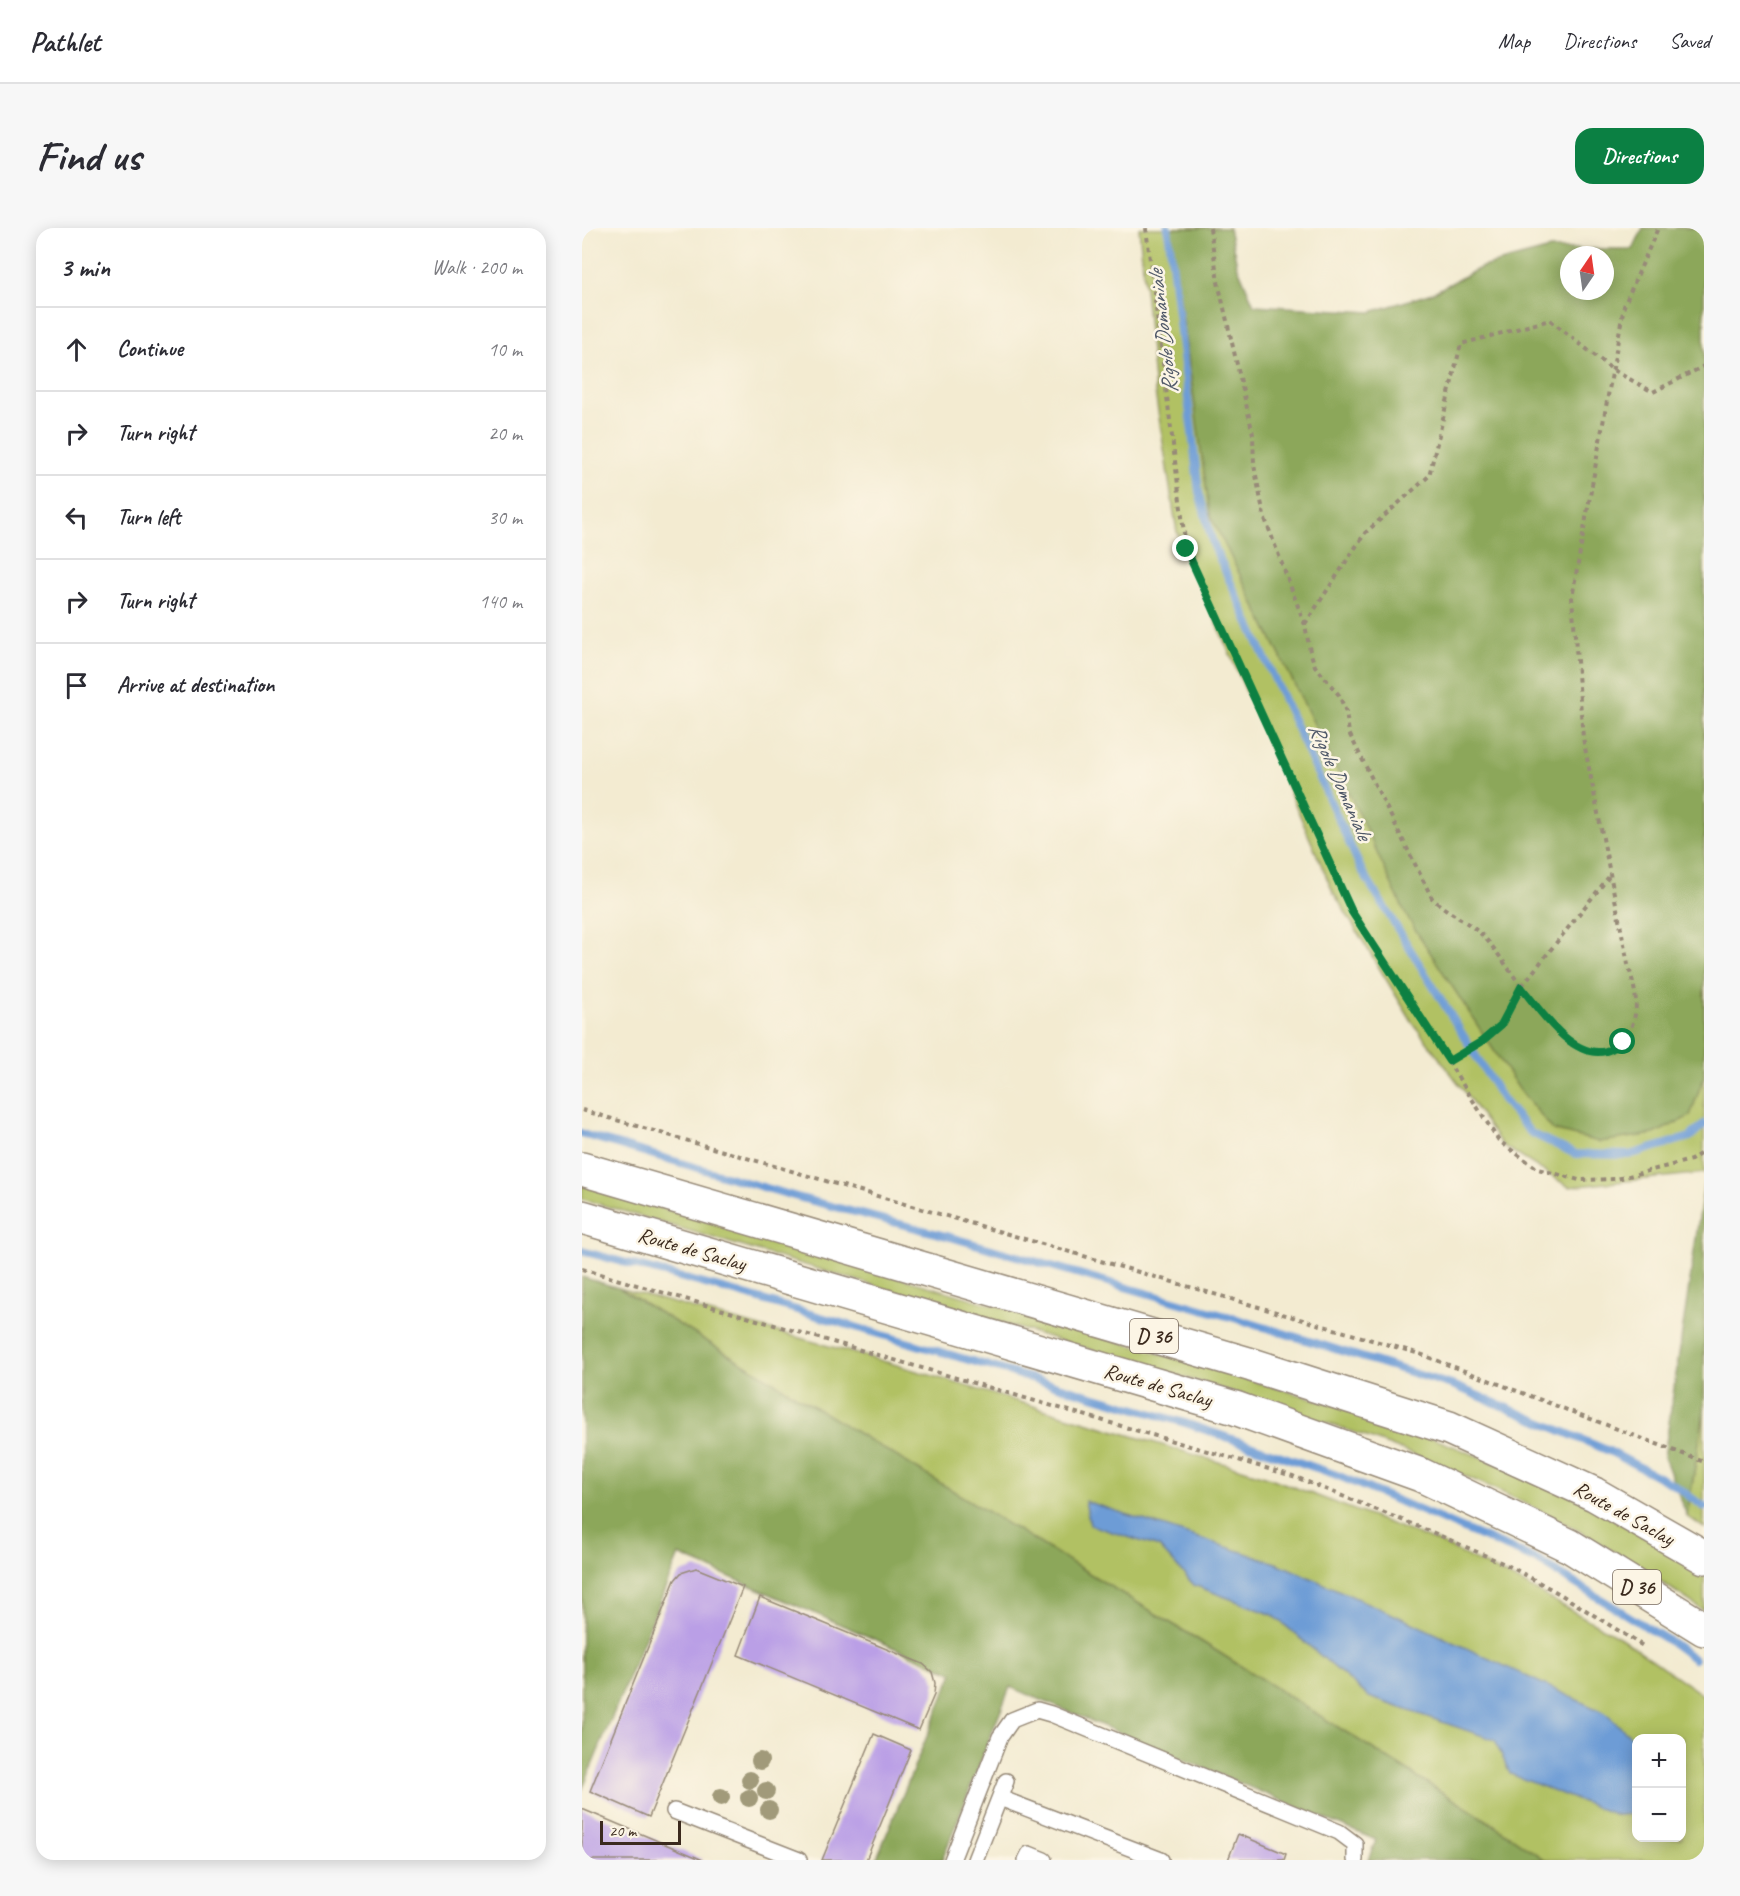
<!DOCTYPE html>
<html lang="en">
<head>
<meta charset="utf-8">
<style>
  body { margin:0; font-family:Caveat,sans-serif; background:#f7f7f7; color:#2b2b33 }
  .controls { position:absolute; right:18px; bottom:18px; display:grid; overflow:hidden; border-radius:12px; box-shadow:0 3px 15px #0003 }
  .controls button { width:54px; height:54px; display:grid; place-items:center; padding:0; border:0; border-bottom:2px solid #e1e1e2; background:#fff; color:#2b2b33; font:30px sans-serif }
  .compass { position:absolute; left:978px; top:18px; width:54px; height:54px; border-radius:50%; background:#fff; box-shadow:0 3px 15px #0003; rotate:13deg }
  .scale { position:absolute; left:18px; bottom:15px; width:81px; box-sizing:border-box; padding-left:6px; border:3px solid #3b2a1e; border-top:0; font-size:16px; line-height:21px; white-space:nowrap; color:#3b2a1e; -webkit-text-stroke:4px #fcf5e5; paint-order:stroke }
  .stop { position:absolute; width:18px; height:18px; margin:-14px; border:4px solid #0b8043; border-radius:50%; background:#fff }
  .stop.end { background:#0b8043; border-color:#fff; box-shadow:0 2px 6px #0008 }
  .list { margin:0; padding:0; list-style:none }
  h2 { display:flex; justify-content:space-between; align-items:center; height:78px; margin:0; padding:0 24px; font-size:26px }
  h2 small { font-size:20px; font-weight:400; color:#7c7c81 }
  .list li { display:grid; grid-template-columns:39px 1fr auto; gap:18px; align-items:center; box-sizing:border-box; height:84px; padding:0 24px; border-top:2px solid #e1e1e2 }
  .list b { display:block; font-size:22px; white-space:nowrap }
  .list em { font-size:20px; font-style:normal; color:#7c7c81 }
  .icon { flex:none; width:33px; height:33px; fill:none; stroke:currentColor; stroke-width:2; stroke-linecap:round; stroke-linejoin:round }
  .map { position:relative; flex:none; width:1122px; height:1632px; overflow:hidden; border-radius:18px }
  header { display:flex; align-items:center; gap:36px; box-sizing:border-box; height:84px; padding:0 30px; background:#fff; border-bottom:2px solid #e1e1e2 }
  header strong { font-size:28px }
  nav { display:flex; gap:33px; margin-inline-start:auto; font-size:21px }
  .intro { display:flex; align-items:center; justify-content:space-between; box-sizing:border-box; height:144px; padding:0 36px }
  h1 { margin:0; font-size:42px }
  .button { padding:15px 27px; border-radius:18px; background:#0b8043; color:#fff; font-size:21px; font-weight:700 }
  main { display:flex; gap:36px; padding:0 36px }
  aside { flex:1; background:#fff; border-radius:18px; box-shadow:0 3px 15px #0003 }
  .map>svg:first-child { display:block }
  .green { fill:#b1c164; stroke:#767641; stroke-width:1.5; fill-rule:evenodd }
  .forest { fill:#8ca75a; stroke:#64683c; stroke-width:1.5; fill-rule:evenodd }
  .water { fill:#6d9cd6; stroke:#54637a; stroke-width:1.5 }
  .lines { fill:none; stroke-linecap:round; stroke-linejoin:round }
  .stream { stroke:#6d9cd6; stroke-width:8 }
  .building { fill:#ba9fe6 }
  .lane-casing { stroke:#978a78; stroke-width:18 }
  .primary-casing { stroke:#978a78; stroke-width:36 }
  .path { stroke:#978a78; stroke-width:4; stroke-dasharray:4.5 4.5; stroke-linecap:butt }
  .lane { stroke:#fff; stroke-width:15 }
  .primary { stroke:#fff; stroke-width:33 }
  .tree { fill:#a19a7a }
  .route { stroke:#0b8043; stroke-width:8 }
  .labels { text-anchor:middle; stroke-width:5; stroke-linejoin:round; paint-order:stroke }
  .shield { fill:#fcf5e5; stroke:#75675a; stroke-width:1.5 }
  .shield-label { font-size:20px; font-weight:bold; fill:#3b2a1e }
  .street-label { font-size:21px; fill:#3b2a1e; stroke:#fcf5e5 }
  .water-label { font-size:22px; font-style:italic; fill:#4f5868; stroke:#fcf5e5 }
</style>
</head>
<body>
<header>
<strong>Pathlet</strong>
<nav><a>Map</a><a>Directions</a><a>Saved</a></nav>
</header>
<div class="intro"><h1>Find us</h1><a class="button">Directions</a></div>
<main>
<aside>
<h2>3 min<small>Walk · 200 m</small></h2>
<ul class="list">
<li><svg class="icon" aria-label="ahead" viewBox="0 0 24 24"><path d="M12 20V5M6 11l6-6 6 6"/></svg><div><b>Continue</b></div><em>10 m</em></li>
<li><svg class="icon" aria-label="right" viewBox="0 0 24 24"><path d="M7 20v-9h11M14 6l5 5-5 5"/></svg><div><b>Turn right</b></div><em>20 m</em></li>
<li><svg class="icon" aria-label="left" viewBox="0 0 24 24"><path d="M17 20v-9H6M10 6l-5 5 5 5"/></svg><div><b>Turn left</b></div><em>30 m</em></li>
<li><svg class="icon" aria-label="right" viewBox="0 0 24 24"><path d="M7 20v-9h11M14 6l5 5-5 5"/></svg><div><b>Turn right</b></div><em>140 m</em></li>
<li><svg class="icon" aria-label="arrive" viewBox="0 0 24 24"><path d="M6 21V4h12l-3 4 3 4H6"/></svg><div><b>Arrive at destination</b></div></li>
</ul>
</aside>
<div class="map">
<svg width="1122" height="1632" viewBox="0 0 1122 1632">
  <rect width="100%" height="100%" fill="#fcf5e5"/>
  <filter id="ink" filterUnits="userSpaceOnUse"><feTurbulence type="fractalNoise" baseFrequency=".0167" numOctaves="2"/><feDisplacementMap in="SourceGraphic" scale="12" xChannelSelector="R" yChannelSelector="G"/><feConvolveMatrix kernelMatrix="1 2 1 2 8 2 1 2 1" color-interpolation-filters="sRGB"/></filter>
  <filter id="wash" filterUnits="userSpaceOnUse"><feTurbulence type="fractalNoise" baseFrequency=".008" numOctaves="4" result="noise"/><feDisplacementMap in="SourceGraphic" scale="24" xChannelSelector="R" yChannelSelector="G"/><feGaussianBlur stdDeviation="1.35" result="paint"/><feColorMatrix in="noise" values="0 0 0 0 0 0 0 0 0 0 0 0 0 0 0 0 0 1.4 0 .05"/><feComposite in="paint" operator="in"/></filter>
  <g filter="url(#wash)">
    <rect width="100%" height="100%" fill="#f3ebd1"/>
    <!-- green -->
    <path class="green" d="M 557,0 L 623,0 L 652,283 L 1122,543 L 1122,945 L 987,959 L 920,917 L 880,860 L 830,794 L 751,664 L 595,304 L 573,164 Z
      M 0,957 L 808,1193 L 978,1261 L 1122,1343 L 1122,1383 C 1076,1351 1028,1319 979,1293 C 821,1211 650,1163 480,1113 C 320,1065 160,1019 0,971 Z
      M 1122,1017 L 1122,1300 L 1105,1288 L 1114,1234 Z
      M 37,1060 L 308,1135 L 683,1248 L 856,1314 L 938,1354 L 1039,1410 L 1122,1468 L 1122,1632 L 963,1632 L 909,1595 L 620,1414 ZM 1054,1510 L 1100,1510 L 1100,1610 L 1054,1610 Z"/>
    <!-- forest -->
    <path class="forest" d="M 588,0 L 647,0 L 655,37 L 672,77 L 789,84 L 850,65 L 900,39 L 968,21 L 1051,21 L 1061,0 L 1122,0 L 1122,848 L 1108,888 L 1072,906 L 1017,914 L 971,902 L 937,861 L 825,689 L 774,580 L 628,287 ZM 987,27 L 1023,27 L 1023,63 L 987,63 Z
      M 1122,955 L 1122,1184 L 1105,1288 L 1082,1229 Z
      M 0,1049 L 37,1060 L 620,1414 L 909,1595 L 963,1632 L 786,1632 L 794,1612 L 428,1459 L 360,1632 L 294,1632 L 371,1445 L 97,1327 L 0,1562 Z"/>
    <!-- water -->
    <path class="water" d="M 503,1273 L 697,1336 L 833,1396 L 1023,1485 L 1054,1513 L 1054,1586 L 1034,1587 L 928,1546 L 913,1512 L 787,1469 L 691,1387 L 612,1357 L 577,1319 L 508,1297 Z"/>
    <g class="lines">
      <!-- stream -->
      <path class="stream" d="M 586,0 L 617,264 L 631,316 L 780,643 L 921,872 L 949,905 L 993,926 L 1047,927 L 1108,909 L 1122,896
        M 0,906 L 215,969 L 368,1009 L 662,1093 L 873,1158 L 1027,1223 L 1092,1257 L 1122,1279
        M 0,1023 L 160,1066 L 603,1195 L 752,1246 L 955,1332 L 1092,1416 L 1112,1431"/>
    </g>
    <g id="blocks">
      <!-- building -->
      <path class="building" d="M 114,1340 L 161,1359 L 67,1589 L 8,1563 L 93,1352 L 99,1345 Z
        M 178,1369 L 341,1436 L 350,1444 L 353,1455 L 352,1467 L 337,1502 L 156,1427 Z
        M 292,1506 L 329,1522 L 284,1632 L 240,1632 Z
        M 0,1581 L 121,1632 L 0,1632 Z
        M 656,1606 L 704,1626 L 702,1632 L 646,1632 Z"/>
    </g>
  </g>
  <g filter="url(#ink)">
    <use href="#blocks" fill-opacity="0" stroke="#978a78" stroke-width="1.5"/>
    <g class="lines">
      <!-- lane casing -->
      <g class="lane-casing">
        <path id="lane" d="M 418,1570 L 579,1632
          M 92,1583 L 217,1632
          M 370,1632 L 418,1509 L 430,1492 L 455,1482 L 469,1486 L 757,1604 L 773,1616 L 773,1632
          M 393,1632 L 424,1553
          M 444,1632 L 447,1626 L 462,1632"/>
      </g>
      <!-- primary casing -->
      <g class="primary-casing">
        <path id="primary" d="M 0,941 L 670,1137 L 867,1200 L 1012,1266 L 1122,1329
          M 0,989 L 653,1180 L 839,1247 L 988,1318 L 1122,1401"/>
      </g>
      <!-- path -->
      <path class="path" d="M 564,0 L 604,321 L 770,684 L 917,913 L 956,941 L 997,952 L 1035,951 L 1109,932 L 1122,923
        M 628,0 L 636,54 L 671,206 L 672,237 L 682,288 L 723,397 L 728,423 L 733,438 L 757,467 L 764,484 L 767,505 L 850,670 C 865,685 886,693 901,708 C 927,733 984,844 1028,821 C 1034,818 1039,816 1043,811 C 1060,784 1054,765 1046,736 L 1001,510 L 990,369 L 1042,78 L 1076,0
        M 723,396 L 783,305 L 847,248 L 879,116 L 968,92 L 1031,142 L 1071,164 L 1122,138
        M 867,833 L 899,814 L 919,797 L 939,759 L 1029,646
        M 0,882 L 838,1126 L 1122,1234
        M 0,1041 L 711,1248 L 852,1305 L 927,1338 L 978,1366 L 1061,1418"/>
      <!-- lane -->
      <use href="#lane" class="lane"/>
      <!-- primary -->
      <use href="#primary" class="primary"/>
    </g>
    <!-- trees -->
    <g class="tree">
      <circle cx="178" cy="1533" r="9"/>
      <circle cx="168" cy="1552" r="9"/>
      <circle cx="184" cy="1563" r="9"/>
      <circle cx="139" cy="1569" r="9"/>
      <circle cx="167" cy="1570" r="9"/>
      <circle cx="187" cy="1582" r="9"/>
    </g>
  </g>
  <g class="lines" filter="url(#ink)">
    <!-- route -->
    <path class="route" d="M 604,321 L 770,684 L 867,833 L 899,814 L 919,797 L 939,759 C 957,781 990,832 1024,823 C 1030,822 1036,817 1041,814"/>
  </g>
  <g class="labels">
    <!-- shield labels -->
    <g class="shield">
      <rect x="548" y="1091" width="48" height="34" rx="4.5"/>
      <rect x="1031" y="1342" width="48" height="34" rx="4.5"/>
    </g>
    <g class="shield-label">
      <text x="572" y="1115">D 36</text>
      <text x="1055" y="1366">D 36</text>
    </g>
    <!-- street labels -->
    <g class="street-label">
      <text transform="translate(110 1021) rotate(16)" y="7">Route de Saclay</text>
      <text transform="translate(576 1157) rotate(16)" y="7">Route de Saclay</text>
      <text transform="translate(1042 1285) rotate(29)" y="7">Route de Saclay</text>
    </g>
    <!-- water labels -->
    <g class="water-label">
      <text transform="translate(580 104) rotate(-97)" y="8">Rigole Domaniale</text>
      <text transform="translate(759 553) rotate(66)" y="8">Rigole Domaniale</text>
    </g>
  </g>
</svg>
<div class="controls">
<button>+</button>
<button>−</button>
</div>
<svg class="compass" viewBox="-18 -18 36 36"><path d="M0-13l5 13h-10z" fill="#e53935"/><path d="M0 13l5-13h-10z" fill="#7c7c81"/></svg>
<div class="scale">20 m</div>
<div class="stop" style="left:1041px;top:814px"></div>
<div class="stop end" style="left:604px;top:321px"></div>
</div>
</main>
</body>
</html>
